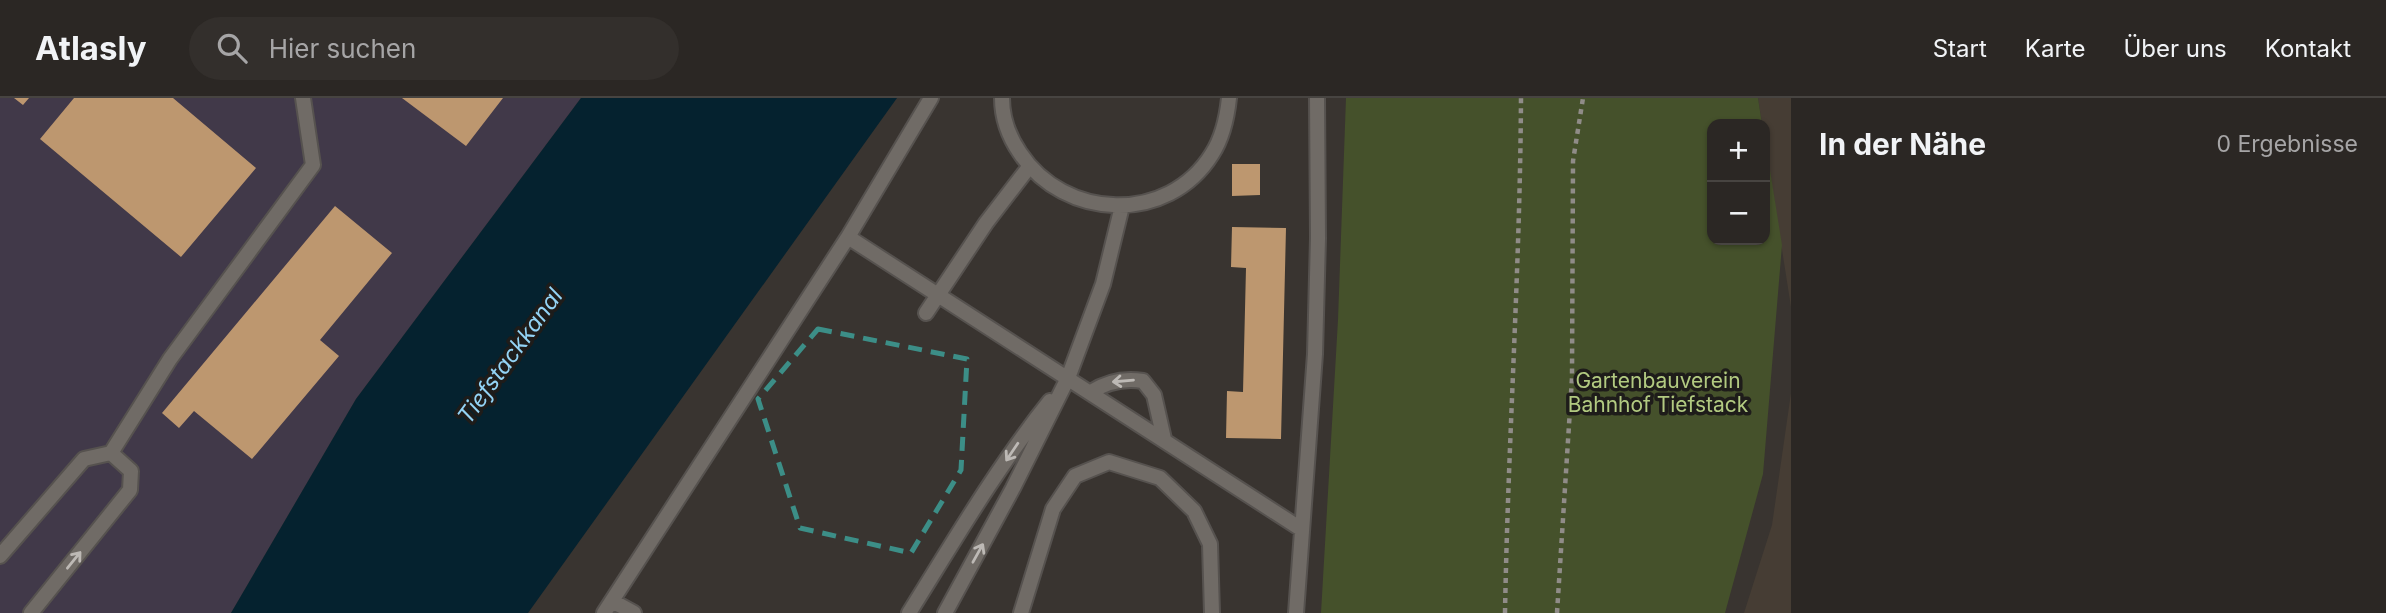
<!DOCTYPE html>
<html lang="de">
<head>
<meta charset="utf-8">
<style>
  body { margin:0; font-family:Inter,sans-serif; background:#332f2c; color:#f1f3f6 }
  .controls { position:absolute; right:21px; top:21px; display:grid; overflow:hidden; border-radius:14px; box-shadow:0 2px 5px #0004 }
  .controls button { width:63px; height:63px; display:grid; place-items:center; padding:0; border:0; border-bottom:2px solid #474441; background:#2b2724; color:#f1f3f6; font:35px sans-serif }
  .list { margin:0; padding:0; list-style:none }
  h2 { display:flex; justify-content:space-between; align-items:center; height:91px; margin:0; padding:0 28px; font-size:30px }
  h2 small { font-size:23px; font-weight:400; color:#a6a5a6 }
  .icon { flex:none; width:38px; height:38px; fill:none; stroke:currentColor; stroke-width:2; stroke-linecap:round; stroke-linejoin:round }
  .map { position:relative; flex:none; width:1791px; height:515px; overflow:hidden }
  header { display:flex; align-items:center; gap:42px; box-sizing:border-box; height:98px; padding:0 35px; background:#2b2724; border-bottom:2px solid #474441 }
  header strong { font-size:33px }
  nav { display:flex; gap:38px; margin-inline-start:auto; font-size:24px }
  .search { width:490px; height:63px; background:#332f2c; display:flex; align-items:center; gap:18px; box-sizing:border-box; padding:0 24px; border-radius:38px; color:#a6a5a6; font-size:26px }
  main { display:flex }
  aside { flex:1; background:#2b2724 }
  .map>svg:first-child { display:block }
  .built { fill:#463d34 }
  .industrial { fill:#413949 }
  .green { fill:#45512b }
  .water { fill:#05222f }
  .building { fill:#bd976f }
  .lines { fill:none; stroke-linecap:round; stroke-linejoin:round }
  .service-casing { stroke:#56524f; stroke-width:18 }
  .path { stroke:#908c88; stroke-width:4.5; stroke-dasharray:5 5; stroke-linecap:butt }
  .service { stroke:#706b66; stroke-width:14 }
  .oneway { stroke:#bdb9b5 }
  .marked { fill:none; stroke:#3c8e87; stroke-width:5; stroke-dasharray:14 9; stroke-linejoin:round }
  .labels { text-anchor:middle; stroke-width:7; stroke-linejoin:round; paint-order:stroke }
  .park-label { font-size:21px; fill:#b2ca81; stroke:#1e1c1a }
  .water-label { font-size:23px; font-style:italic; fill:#93d3f5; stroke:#1e1c1a }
</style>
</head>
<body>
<header>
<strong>Atlasly</strong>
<div class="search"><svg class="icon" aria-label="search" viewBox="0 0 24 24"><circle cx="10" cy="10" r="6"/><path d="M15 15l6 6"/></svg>Hier suchen</div>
<nav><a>Start</a><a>Karte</a><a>Über uns</a><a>Kontakt</a></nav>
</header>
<main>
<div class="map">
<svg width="1791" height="515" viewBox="0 0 1791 515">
  <rect width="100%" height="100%" fill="#393430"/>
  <!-- built -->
  <path class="built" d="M 1758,0 L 1791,0 L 1791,209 L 1765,43 L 1765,26 L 1762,26 Z
    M 1791,295 L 1791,515 L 1744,515 L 1772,427 Z"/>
  <!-- industrial -->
  <path class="industrial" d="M 0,0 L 581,0 L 356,301 L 231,515 L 0,515 Z"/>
  <!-- green -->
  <path class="green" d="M 1346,0 L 1758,0 L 1762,26 L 1712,26 L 1712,142 L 1765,142 L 1765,41 L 1782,147 L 1763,376 L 1725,515 L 1321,515 L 1338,222 Z"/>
  <!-- water -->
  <path class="water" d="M 581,0 L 897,0 L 528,515 L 231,515 L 356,301 Z"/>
  <!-- building -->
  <path class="building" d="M 14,0 L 29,0 L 23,7 Z
    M 74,0 L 173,0 L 256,70 L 181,159 L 40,41 Z
    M 402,0 L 503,0 L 466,48 Z
    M 1232,66 L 1260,66 L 1260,97 L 1232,98 Z
    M 335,108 L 392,155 L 320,242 L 339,258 L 252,361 L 194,313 L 179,330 L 162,315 Z
    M 1232,129 L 1286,130 L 1281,341 L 1226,340 L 1227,293 L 1243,294 L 1246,170 L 1231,169 Z"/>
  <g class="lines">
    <!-- service casing -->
    <g class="service-casing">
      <path id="service" d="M 1002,0 C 1002,19 1009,39 1020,55 C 1064,122 1168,127 1212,56 C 1223,39 1227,19 1229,0
        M 848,139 L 1301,431
        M 926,215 L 986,125 L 1029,69
        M 1091,294 C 1108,283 1124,280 1143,283 L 1154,297 L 1164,341
        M 111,355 L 170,261 L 313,67 L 303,0
        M 0,458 L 84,361 L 111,355 L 131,373 L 130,392 L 31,515
        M 612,503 L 634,515
        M 604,515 L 848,139 L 931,0
        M 909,515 C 954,443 997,369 1050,303
        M 945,515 L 1013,390 L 1068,280 L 1103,186 L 1122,108
        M 1021,515 L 1053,411 L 1075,378 L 1109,364 L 1160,380 L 1194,413 L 1210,446 L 1212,515
        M 1296,515 L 1315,256 L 1318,140 L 1317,0"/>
    </g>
    <!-- path -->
    <path class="path" d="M 1505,515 C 1508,343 1520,172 1521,0
      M 1557,515 L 1572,280 L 1573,63 L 1583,0"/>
    <!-- service -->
    <use href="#service" class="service"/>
  </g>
  <!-- one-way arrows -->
  <defs><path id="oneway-shaft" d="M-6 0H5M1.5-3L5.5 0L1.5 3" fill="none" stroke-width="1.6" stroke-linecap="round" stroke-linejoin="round" transform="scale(1.75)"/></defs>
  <g class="oneway">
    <use href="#oneway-shaft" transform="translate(1123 283) rotate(175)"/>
    <use href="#oneway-shaft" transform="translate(1012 354) rotate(124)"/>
    <use href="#oneway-shaft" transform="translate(978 455) rotate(-61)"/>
    <use href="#oneway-shaft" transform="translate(74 462) rotate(-51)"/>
  </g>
  <!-- marked area -->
  <path class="marked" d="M 818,231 L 967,261 L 961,372 L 911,455 L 800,430 L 758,301 Z"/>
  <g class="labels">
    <!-- park labels -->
    <g class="park-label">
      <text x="1658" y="290">Gartenbauverein<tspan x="1658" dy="24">Bahnhof Tiefstack</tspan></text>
    </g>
    <!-- water labels -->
    <g class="water-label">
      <text transform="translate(510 258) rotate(-54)" y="8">Tiefstackkanal</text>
    </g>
  </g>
</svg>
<div class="controls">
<button>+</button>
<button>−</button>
</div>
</div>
<aside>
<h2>In der Nähe<small>0 Ergebnisse</small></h2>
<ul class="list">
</ul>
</aside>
</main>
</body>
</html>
